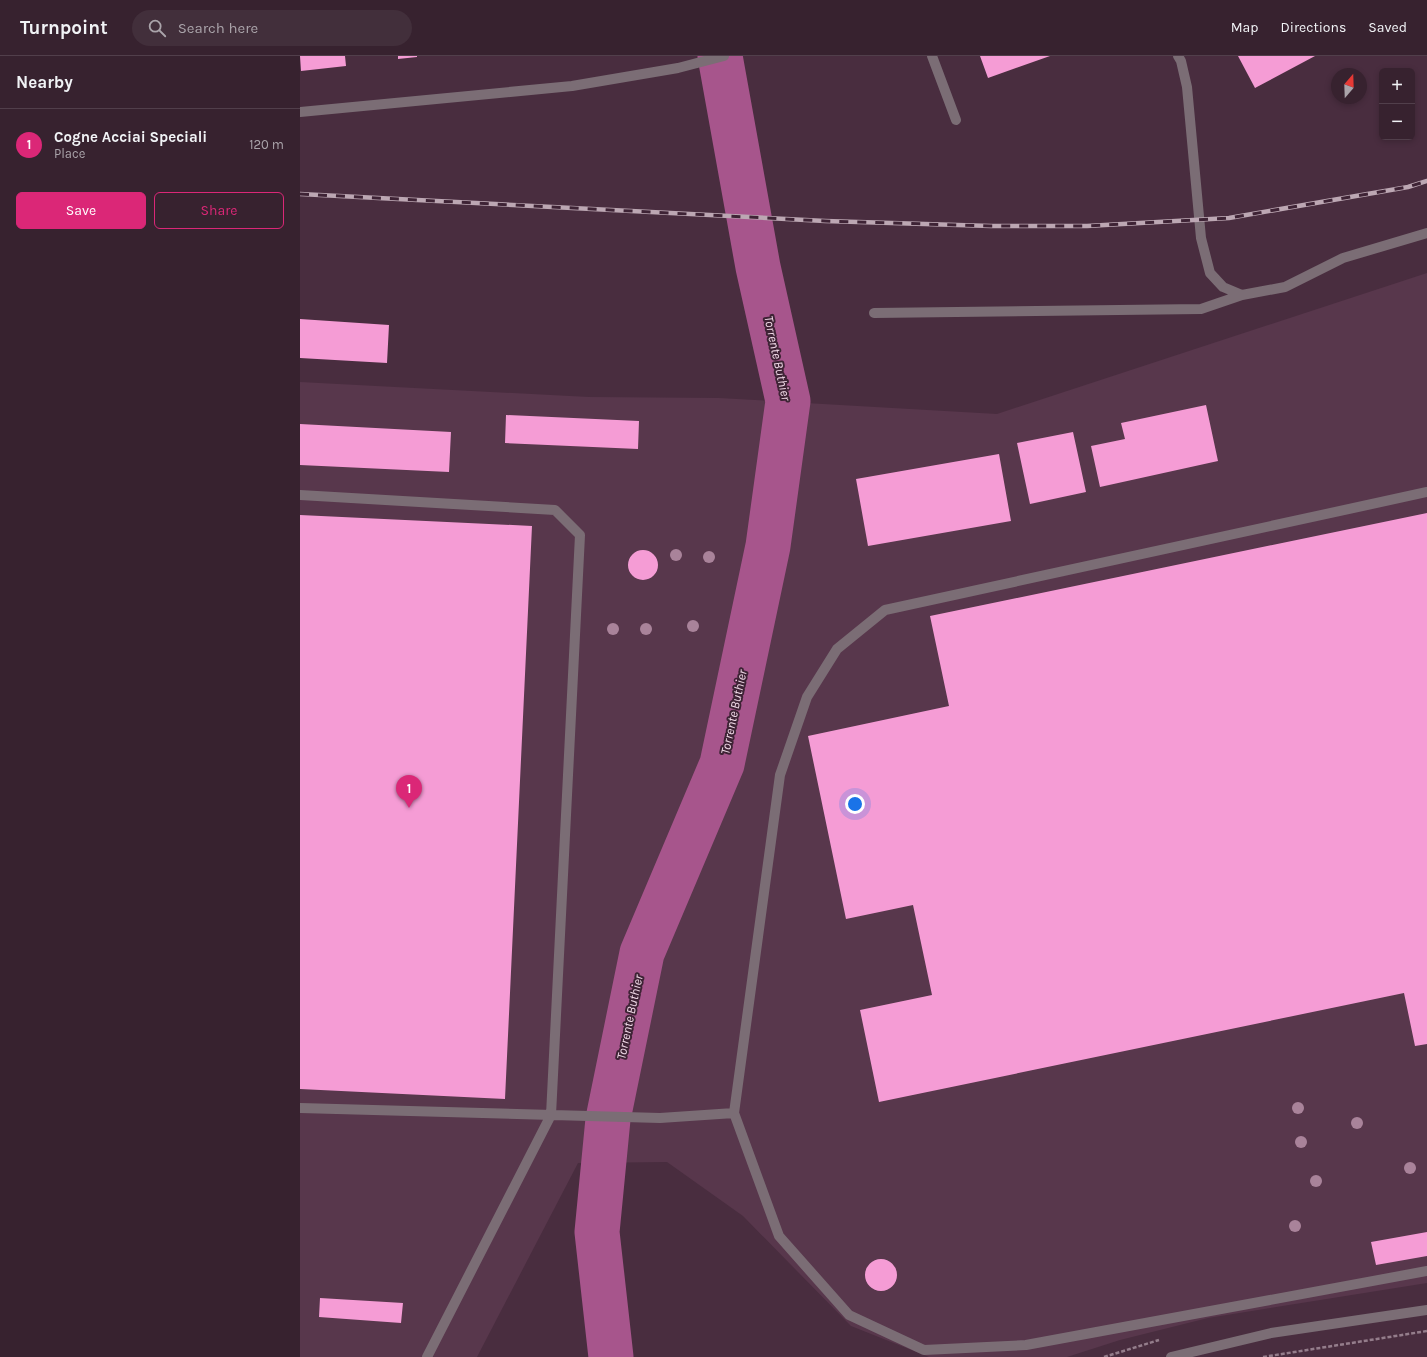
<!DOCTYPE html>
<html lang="en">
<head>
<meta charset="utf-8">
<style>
  body { margin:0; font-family:Karla,sans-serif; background:#422f3b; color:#f1f3f6 }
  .controls { position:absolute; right:12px; top:12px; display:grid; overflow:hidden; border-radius:6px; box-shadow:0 2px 6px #0003 }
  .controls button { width:36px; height:36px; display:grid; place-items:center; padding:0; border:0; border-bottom:1px solid #513f4b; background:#37222f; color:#f1f3f6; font:20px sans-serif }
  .compass { position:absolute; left:1031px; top:12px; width:36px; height:36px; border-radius:50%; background:#37222f; box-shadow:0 2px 6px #0003; rotate:19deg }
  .you { position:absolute; left:555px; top:748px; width:14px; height:14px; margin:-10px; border:3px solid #fff; border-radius:50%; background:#1a73e8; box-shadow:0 0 0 6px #1a73e833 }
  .badge { display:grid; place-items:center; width:26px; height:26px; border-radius:50%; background:#db2777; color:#fff; font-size:13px; font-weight:700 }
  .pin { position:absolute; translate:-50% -33px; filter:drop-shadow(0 1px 2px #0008) }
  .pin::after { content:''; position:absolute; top:21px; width:14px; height:12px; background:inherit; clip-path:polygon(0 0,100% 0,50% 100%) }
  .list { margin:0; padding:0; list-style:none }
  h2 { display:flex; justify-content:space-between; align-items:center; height:52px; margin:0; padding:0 16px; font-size:17px }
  h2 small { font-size:13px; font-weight:400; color:#aaa4aa }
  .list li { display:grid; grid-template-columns:26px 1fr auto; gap:12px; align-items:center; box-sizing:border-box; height:72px; padding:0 16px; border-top:1px solid #513f4b }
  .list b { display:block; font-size:15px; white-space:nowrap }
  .list p { margin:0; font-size:13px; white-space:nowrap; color:#aaa4aa }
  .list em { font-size:13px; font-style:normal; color:#aaa4aa }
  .actions { display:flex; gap:8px; padding:12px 16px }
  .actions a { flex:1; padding:9px 0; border:1px solid #db2777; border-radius:6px; text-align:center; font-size:14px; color:#db2777 }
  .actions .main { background:#db2777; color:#fff }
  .icon { flex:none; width:22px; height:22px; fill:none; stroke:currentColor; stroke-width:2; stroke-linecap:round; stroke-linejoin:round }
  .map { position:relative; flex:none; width:1127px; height:1301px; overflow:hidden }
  header { display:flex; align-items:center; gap:24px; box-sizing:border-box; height:56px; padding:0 20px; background:#37222f; border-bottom:1px solid #513f4b }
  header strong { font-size:19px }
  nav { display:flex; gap:22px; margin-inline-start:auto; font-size:14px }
  .search { width:280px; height:36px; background:#422f3b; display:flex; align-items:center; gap:10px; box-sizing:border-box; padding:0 14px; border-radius:22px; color:#aaa4aa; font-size:15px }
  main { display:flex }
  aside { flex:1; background:#37222f }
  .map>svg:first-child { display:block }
  .built { fill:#58374c }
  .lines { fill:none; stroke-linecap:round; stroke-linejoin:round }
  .river { stroke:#a7558c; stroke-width:45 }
  .building { fill:#f59cd5 }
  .path { stroke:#947d8b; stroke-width:2.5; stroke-dasharray:4 2; stroke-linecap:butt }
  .minor { stroke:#7b6d75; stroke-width:10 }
  .rail-casing { stroke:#bca7b3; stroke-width:4.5 }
  .rail { stroke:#3e2335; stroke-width:3; stroke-dasharray:9; stroke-linecap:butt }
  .tree { fill:#a9839a }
  .labels { text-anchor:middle; stroke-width:4; stroke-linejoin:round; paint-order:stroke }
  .water-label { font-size:13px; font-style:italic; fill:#f1dae8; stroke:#3e2335 }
</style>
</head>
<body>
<header>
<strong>Turnpoint</strong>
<div class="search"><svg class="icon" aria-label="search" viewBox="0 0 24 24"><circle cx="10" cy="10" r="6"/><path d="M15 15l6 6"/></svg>Search here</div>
<nav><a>Map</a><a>Directions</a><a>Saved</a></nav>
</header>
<main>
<aside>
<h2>Nearby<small></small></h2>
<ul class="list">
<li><span class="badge">1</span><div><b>Cogne Acciai Speciali</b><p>Place</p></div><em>120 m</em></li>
</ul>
<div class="actions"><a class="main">Save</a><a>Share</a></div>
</aside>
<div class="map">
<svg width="1127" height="1301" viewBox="0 0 1127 1301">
  <rect width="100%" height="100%" fill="#492d3f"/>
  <!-- built -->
  <path class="built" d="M 1127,217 L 1127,1227 L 908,1262 L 820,1284 L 767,1301 L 629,1301 L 551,1270 L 443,1160 L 367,1106 L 278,1107 L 177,1301 L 0,1301 L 0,326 L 289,341 L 419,342 L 697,358 Z"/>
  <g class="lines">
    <!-- river -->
    <path class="river" d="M 311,1301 L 297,1176 L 308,1063 L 342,897 L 422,708 L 468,490 L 488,345 L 458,211 L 420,0"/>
  </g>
  <!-- building -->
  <path class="building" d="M 0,0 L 45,0 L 46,10 L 1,15 Z
    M 98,0 L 117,0 L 117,1 L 98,3 Z
    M 680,0 L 750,0 L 688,22 Z
    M 938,0 L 1015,0 L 955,32 Z
    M 0,263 L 89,269 L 87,307 L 0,302 Z
    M 906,349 L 918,405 L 800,431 L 791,390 L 825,383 L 821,367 Z
    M 206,359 L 339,365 L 338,393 L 205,387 Z
    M 0,368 L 151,376 L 149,416 L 0,409 Z
    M 773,376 L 786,436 L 730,448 L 717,387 Z
    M 699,398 L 711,465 L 568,490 L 556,423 Z
    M 1127,457 L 1127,988 L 1115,990 L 1104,937 L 579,1046 L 560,954 L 632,939 L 613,849 L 546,863 L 508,680 L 649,650 L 630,560 Z
    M 0,459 L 232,470 L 205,1043 L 0,1033 Z
    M328 509a15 15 0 1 1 30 0a15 15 0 1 1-30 0Z
    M 1127,1176 L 1127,1200 L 1076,1209 L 1071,1186 Z
    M565 1219a16 16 0 1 1 32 0a16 16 0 1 1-32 0Z
    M 20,1242 L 103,1247 L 101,1267 L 19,1261 Z"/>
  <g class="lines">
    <!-- path -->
    <path class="path" d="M 804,1301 L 859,1284
      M 963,1301 L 1127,1275"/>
    <!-- minor -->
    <path class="minor" d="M 632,0 L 656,64
      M 878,0 L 881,5 L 887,31 L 901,182 L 910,217 L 923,231 L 942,239 L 985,231 L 1043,202 L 1127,177
      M 0,56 L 272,30 L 378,12 L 424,0
      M 574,257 L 901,253 L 942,239
      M 0,439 L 255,454 L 280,479 L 251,1059 L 127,1301
      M 0,1052 L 360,1062 L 434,1057 L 480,719 L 507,641 L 537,593 L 585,554 L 1127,436
      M 434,1057 L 479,1180 L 549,1259 L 624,1294 L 726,1289 L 1127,1215
      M 871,1301 L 971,1277 L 1127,1254"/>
    <!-- rail casing -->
    <g class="rail-casing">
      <path id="rail" d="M 0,138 L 525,165 L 691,170 L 787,170 L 929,162 L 1108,131 L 1127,125"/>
    </g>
    <!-- rail -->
    <use href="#rail" class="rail"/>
  </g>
  <!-- trees -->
  <g class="tree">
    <circle cx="376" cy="499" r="6"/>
    <circle cx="409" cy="501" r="6"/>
    <circle cx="393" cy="570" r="6"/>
    <circle cx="313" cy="573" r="6"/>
    <circle cx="346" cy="573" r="6"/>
    <circle cx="998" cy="1052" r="6"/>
    <circle cx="1057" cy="1067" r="6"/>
    <circle cx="1001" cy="1086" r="6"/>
    <circle cx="1110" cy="1112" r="6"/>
    <circle cx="1016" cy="1125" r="6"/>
    <circle cx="995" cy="1170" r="6"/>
  </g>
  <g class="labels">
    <!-- water labels -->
    <g class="water-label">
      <text transform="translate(478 302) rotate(78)" y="5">Torrente Buthier</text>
      <text transform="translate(433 656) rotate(-78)" y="5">Torrente Buthier</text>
      <text transform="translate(329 961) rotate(-78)" y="5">Torrente Buthier</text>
    </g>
  </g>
</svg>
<div class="controls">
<button>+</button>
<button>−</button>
</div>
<svg class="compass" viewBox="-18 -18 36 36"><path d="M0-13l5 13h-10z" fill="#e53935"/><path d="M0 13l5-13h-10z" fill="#aaa4aa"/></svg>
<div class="you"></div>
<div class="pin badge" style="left:109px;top:752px">1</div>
</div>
</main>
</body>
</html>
